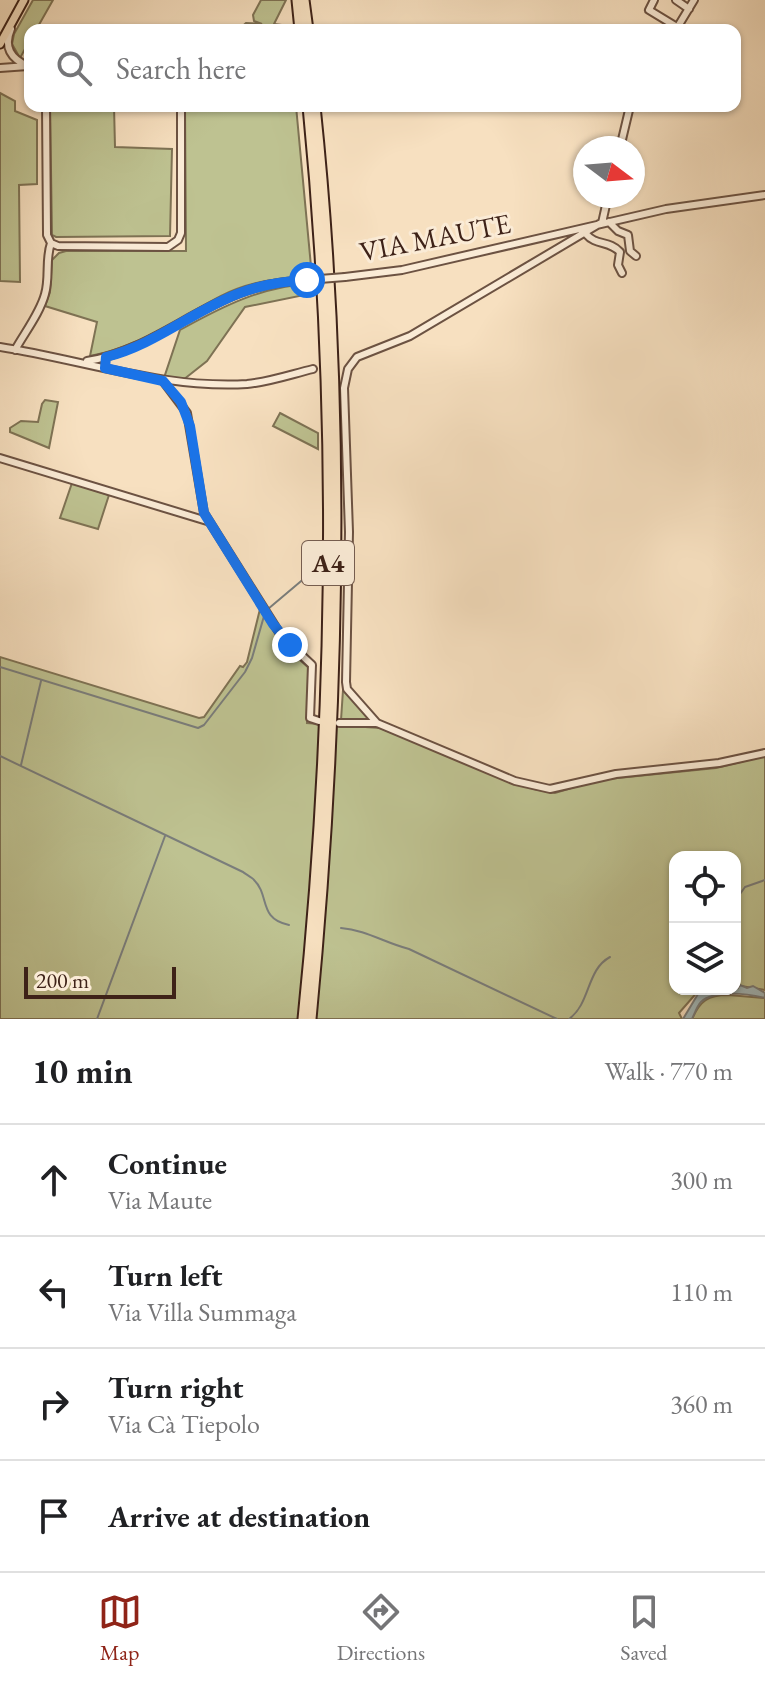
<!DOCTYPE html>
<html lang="en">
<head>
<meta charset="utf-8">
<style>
  body { margin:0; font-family:"EB Garamond",serif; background:#f2f2f2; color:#202124 }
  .controls { position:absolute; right:24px; bottom:24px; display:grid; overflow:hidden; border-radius:16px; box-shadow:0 2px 6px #0004 }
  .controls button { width:72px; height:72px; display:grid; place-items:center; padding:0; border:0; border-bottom:2px solid #e0e0e0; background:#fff; color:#202124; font:40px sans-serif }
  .compass { position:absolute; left:573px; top:136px; width:72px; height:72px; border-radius:50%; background:#fff; box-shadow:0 2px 6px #0004; rotate:106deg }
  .scale { position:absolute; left:24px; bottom:20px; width:152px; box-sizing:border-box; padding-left:8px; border:4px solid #3e2218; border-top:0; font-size:22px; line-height:28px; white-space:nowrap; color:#3e2218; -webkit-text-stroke:6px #faebd6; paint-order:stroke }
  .stop { position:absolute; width:24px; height:24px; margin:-18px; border:6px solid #1a73e8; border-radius:50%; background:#fff }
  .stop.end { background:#1a73e8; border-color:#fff; box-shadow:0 2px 8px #0008 }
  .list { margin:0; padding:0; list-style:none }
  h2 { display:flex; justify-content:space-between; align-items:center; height:104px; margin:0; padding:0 32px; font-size:34px }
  h2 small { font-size:26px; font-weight:400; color:#757577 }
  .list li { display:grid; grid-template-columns:52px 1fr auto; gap:24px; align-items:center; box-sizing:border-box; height:112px; padding:0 32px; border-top:2px solid #e0e0e0 }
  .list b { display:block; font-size:30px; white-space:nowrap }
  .list p { margin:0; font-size:26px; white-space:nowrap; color:#757577 }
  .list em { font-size:26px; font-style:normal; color:#757577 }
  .icon { flex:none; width:44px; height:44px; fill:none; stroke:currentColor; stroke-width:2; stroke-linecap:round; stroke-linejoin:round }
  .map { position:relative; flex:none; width:765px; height:1019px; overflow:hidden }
  .search { position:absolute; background:#fff; box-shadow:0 2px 6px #0004; left:24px; right:24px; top:24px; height:88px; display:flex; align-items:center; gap:20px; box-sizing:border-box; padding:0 28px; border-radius:16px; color:#757577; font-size:30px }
  .sheet { height:552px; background:#fff }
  nav { display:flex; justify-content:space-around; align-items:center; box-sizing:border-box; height:112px; border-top:2px solid #e0e0e0; background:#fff; font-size:22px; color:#757577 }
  nav a { display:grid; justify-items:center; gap:4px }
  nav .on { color:#8f2418 }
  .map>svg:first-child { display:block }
  .green { fill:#bec291; stroke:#7e7254; stroke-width:2 }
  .water { fill:#a2babd; stroke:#7a7d7b; stroke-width:2 }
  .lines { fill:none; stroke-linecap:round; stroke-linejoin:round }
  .stream { stroke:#7a7d7b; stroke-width:2 }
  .minor-casing { stroke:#6c5242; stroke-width:10 }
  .major-casing { stroke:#3e2218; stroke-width:11 }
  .highway-casing { stroke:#3e2218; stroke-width:13 }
  .minor { stroke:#faebd6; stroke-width:6 }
  .major { stroke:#f7e0c0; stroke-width:7 }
  .highway { stroke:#f7e0c0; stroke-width:9 }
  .minor-bridge-casing { stroke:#6c5242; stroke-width:10; stroke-linecap:butt }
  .minor-bridge { stroke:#faebd6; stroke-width:6 }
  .route { stroke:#1a73e8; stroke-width:10 }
  .labels { text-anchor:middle; stroke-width:6; stroke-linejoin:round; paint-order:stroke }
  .shield { fill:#faebd6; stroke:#765e51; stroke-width:2 }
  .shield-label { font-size:26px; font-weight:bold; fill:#3e2218 }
  .street-label { font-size:28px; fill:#3e2218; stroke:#faebd6 }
</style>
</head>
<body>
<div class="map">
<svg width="765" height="1019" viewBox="0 0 765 1019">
  <rect width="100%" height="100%" fill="#f7e0c0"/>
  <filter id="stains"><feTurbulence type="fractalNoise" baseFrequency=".0025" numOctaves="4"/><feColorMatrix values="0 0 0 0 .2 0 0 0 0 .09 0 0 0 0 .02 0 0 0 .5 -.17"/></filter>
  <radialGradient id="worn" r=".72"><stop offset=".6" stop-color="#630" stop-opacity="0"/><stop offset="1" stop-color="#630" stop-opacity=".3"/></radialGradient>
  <!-- green -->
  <path class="green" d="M 33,0 L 53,0 L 36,30 L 30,30 L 30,40 L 20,58 L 12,44 L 14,34 Z
    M 261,0 L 286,0 L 274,24 L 289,26 L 290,30 L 238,30 L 246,23 L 262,24 L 254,21 L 253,15 Z
    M 0,93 L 15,101 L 15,111 L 37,120 L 37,184 L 19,185 L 20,282 L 0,281 Z
    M 50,106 L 114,106 L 115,147 L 172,149 L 170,236 L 56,237 L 52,235 Z
    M 185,106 L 296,106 L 312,277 C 282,277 248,282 221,296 C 177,319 139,347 90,356 L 97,322 L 45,306 L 50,292 L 52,260 L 59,253 L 66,251 L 186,251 Z
    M 313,283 L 314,293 L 245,307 L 207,361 L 183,380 L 164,378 L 180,330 C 225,305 261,287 313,283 Z
    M 45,400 L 58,402 L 49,448 L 10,432 L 10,428 L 21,421 L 38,422 L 42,404 Z
    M 280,413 L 318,433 L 318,449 L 273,426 Z
    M 72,483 L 109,495 L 98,529 L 60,518 Z
    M 260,609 L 282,644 L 310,669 L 307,723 L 380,728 L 534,789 L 555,793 L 598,780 L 716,768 L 765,756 L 765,990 L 735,985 L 735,857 L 675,857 L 675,989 L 700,989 L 679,1013 L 682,1019 L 0,1019 L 0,657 L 199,718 L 204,717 L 240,666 L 243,667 L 247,662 Z
    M 343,690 L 371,718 L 370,721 L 341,720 Z
    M 728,995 L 765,998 L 765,1019 L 692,1019 C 700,1001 708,995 728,995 Z"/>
  <!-- water -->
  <path class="water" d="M 735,985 L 738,988 L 740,985 L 747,988 L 753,986 L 765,993 L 765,998 C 748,994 715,989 701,1002 C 697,1006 695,1013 692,1019 L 683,1019 L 701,989 L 735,989 Z"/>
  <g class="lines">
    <!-- stream -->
    <path class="stream" d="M 268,609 L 319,566
      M 0,667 L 198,728 L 204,725 L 245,672 L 252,658 L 264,616
      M 0,756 L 243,872 C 244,873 254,879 254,880 C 270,895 258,919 289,925
      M 21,765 L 41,681
      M 735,901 L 745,887 L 765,880
      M 341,928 C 366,930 385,943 409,949 L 557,1019
      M 97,1019 L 165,836
      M 569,1019 C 591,1003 586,970 610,957"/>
    <!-- minor casing -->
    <g class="minor-casing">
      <path id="minor" d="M 654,0 L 649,10 L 677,27
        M 676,0 L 689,9
        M 677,28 L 694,0
        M 0,68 L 28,66 C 11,59 3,47 11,29
        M 620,148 L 630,106
        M 609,222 L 618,231 L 628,235 L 630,251 L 636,256
        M 602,223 L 608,196
        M 586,234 C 596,246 609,240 620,252 L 618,265 L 622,273
        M 51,243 L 58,246 L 168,247 L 178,240 L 181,233 L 181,106
        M 345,277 L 402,270 L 666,209 L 765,195
        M 0,347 C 83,360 163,389 247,384 C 269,382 292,374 313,369
        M 15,350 C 25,332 40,313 45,294 C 50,277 45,260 51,243 L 47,235 L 46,106
        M 87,361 C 144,352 187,313 240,293 C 261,285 284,281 307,280
        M 163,381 L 187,413 L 204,513 L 282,637 L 312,665 L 310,718 L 319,721
        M 0,458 L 207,521
        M 339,723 L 377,723 L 515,781 L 550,789 L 616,774 L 719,763 L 765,753
        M 377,723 L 347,689 L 346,682 L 349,532 L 344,388 L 348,369 L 357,357 L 410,336 L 599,224"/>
    </g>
    <!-- major casing -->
    <g class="major-casing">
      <path id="major" d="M 0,44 L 24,0"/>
    </g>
    <!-- highway casing -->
    <g class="highway-casing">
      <path id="highway" d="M 297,0 L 300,30
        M 304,0 L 308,30
        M 303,1019 C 334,716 338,409 308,106
        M 311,1019 C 340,716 347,409 315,106"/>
    </g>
    <!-- minor -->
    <use href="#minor" class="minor"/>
    <!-- major -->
    <use href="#major" class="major"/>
    <!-- highway -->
    <use href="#highway" class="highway"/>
    <!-- minor-bridge casing -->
    <g class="minor-bridge-casing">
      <path id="minor-bridge" d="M 307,280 L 345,277"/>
    </g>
    <!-- minor-bridge -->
    <use href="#minor-bridge" class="minor-bridge"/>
  </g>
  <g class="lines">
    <!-- route -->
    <path class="route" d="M 290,645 L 273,624 L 204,513 L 190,426 L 181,402 L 163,381 L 105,368 L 106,357 C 155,345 194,310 240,293 C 261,285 284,281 307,280"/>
  </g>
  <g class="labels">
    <!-- shield labels -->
    <rect class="shield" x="302" y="541" width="52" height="44" rx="6"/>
    <g class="shield-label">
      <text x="328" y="572">A4</text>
    </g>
    <!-- street labels -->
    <g class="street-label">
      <text transform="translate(435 237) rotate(-11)" y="10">VIA MAUTE</text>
    </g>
  </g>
  <rect width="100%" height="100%" filter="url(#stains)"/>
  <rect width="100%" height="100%" fill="url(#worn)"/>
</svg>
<div class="controls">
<button><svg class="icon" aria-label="locate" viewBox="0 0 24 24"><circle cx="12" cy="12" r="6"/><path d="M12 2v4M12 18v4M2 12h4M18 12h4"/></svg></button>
<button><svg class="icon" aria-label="layers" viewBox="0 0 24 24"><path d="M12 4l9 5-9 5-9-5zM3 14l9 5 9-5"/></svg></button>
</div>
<svg class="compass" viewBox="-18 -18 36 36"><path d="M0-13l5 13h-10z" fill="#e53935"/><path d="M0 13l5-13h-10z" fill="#757577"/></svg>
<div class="scale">200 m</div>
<div class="stop" style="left:307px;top:280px"></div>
<div class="stop end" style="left:290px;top:645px"></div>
<div class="search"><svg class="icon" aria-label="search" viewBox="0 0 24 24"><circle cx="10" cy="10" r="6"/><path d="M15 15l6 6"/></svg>Search here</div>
</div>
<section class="sheet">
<h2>10 min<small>Walk · 770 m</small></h2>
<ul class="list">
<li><svg class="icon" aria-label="ahead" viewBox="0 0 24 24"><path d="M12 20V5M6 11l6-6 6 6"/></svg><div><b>Continue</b><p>Via Maute</p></div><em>300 m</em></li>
<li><svg class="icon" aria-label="left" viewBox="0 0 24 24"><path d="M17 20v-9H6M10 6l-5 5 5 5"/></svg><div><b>Turn left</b><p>Via Villa Summaga</p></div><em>110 m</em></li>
<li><svg class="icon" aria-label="right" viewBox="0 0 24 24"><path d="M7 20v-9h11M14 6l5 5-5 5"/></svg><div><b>Turn right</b><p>Via Cà Tiepolo</p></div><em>360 m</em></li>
<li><svg class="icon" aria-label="arrive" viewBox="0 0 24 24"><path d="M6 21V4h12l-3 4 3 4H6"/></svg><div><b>Arrive at destination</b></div></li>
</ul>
</section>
<nav>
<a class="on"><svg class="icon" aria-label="map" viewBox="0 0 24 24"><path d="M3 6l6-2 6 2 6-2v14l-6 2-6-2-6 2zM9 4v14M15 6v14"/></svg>Map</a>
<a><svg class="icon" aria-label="directions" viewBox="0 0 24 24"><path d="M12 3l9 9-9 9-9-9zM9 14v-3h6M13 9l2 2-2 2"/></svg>Directions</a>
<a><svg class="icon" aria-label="saved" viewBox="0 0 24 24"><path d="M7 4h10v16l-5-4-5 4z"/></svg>Saved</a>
</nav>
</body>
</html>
